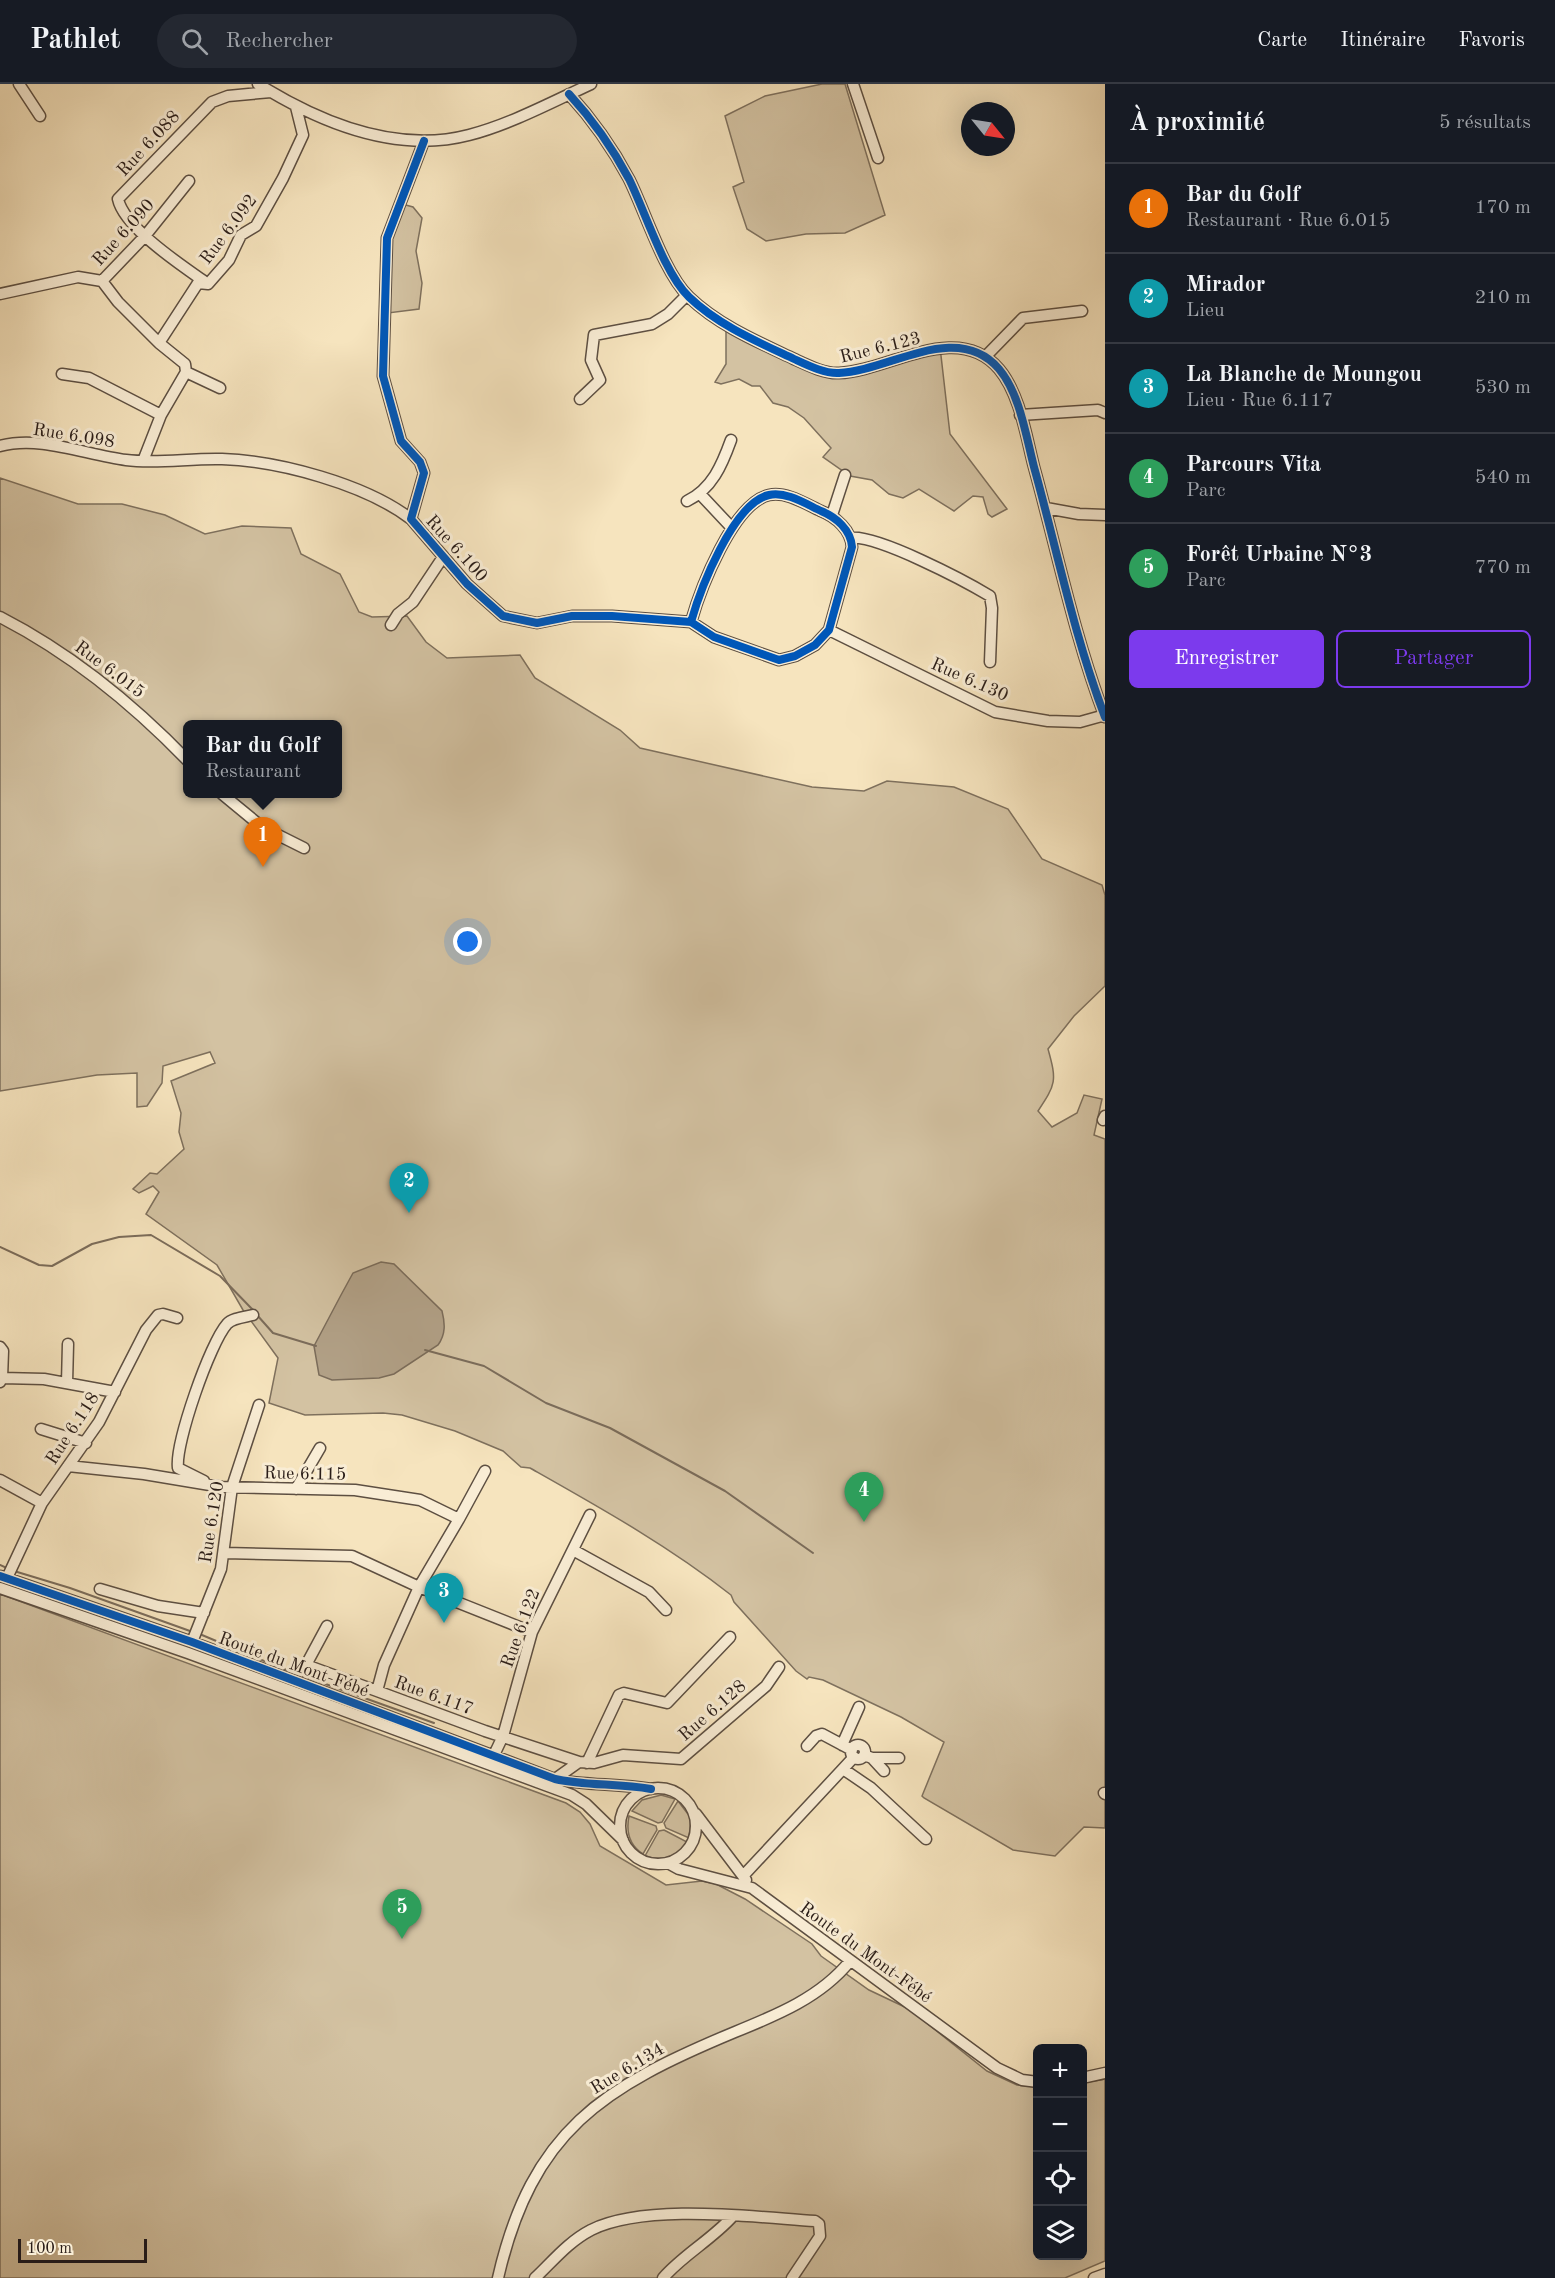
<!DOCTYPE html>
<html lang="fr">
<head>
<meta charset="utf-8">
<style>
  body { margin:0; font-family:"Old Standard TT",serif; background:#242831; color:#f1f3f6 }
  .controls { position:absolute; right:18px; bottom:18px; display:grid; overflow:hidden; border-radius:9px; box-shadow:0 6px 24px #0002 }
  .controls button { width:54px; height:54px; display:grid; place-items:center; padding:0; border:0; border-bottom:2px solid #363941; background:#171b24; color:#f1f3f6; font:30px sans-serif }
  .compass { position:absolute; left:961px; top:18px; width:54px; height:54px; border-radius:50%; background:#171b24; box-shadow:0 6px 24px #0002; rotate:120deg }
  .scale { position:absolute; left:18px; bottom:15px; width:129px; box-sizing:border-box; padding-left:6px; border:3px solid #2a1d18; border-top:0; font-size:16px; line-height:21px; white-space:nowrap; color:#2a1d18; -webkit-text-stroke:4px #f9edd5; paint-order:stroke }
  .you { position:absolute; left:468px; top:858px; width:21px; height:21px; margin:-15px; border:4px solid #fff; border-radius:50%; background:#1a73e8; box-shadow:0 0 0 9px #1a73e833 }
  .badge { display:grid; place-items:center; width:39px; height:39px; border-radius:50%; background:#7c3aed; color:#fff; font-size:20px; font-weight:700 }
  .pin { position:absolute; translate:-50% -50px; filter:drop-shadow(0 2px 3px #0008) }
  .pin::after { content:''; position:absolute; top:32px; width:21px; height:18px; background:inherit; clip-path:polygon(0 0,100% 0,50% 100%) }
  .popup { position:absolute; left:183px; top:636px; width:159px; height:78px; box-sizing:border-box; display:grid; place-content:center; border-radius:9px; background:#171b24; filter:drop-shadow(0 2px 4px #0005); font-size:20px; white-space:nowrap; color:#9ea1a6 }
  .popup b { font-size:22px; color:#f1f3f6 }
  .popup::after { content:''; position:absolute; left:50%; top:100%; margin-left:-12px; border:12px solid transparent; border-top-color:#171b24 }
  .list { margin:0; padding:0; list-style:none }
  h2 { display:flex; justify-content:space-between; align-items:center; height:78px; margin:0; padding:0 24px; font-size:26px }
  h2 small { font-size:20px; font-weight:400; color:#9ea1a6 }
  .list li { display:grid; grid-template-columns:39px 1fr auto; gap:18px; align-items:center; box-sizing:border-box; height:90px; padding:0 24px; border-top:2px solid #363941 }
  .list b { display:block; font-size:22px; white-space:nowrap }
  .list p { margin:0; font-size:20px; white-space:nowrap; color:#9ea1a6 }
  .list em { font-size:20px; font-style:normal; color:#9ea1a6 }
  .actions { display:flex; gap:12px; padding:18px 24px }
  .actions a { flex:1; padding:14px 0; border:2px solid #7c3aed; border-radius:9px; text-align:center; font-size:21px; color:#7c3aed }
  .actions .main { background:#7c3aed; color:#fff }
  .icon { flex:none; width:33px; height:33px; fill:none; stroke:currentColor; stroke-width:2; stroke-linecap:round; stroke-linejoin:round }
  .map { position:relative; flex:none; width:1105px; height:2194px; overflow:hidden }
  header { display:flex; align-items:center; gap:36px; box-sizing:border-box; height:84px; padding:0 30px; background:#171b24; border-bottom:2px solid #363941 }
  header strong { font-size:28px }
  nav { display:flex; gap:33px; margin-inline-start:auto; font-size:21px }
  .search { width:420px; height:54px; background:#242831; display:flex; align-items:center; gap:15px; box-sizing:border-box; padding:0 21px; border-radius:33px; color:#9ea1a6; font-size:22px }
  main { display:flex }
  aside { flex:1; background:#171b24 }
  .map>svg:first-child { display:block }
  .green { fill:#d3c2a2; stroke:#7e705d; stroke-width:1.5; fill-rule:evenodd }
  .water { fill:#b1a086; stroke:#7b6c5a; stroke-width:1.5 }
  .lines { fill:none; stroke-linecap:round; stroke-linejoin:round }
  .stream { stroke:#7b6c5a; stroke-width:2 }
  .minor-casing { stroke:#5d4f42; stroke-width:13 }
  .minor { stroke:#f9edd5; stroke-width:10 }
  .cycleway-casing { stroke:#f9edd5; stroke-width:11 }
  .cycleway { stroke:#0057b8; stroke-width:8 }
  .labels { text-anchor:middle; stroke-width:6; stroke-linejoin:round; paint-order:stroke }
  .street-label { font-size:18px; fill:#2a1d18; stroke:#f9edd5 }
</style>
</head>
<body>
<header>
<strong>Pathlet</strong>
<div class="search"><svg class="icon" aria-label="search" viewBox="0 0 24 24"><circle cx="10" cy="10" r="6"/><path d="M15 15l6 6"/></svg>Rechercher</div>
<nav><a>Carte</a><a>Itinéraire</a><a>Favoris</a></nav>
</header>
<main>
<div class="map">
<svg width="1105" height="2194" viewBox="0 0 1105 2194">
  <rect width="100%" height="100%" fill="#f6e4be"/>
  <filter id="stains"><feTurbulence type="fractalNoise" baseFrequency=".00333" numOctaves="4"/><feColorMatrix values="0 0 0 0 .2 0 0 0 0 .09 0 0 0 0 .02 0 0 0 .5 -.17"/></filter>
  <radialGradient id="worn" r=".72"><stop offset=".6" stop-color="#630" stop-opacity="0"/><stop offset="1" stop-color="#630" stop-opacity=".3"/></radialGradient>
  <!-- green -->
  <path class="green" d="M 822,0 L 845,0 L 885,131 L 845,149 L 806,150 L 766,157 L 747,145 L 733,103 L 744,98 L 725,32 L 765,12 Z
    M 402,120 L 413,123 L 422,134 L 416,167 L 422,199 L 419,225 L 388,229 L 390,152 Z
    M 726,240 L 836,290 L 940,263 L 950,350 L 1007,425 L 992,433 L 988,430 L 983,413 L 973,412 L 954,427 L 919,405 L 903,414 L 889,410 L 872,396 L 850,392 L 823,373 L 831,364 L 804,334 L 788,323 L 773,319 L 760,302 L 752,302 L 739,295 L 721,300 L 715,298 L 726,280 Z
    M 0,394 L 78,420 L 122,420 L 165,431 L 205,450 L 242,442 L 291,444 L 301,470 L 340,490 L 359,528 L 372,533 L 407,532 L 426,558 L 447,574 L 520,571 L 535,594 L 620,646 L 640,664 L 812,703 L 864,707 L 887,697 L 954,703 L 1008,725 L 1042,775 L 1102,801 L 1105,811 L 1105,902 L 1074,932 L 1048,965 C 1057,997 1056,1000 1038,1027 L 1052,1043 L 1077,1029 L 1084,1011 L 1102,1015 L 1094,1051 L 1105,1055 L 1105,1744 L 1084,1743 L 1055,1772 L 1013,1766 L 924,1714 L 922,1712 L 944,1658 L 901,1633 L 823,1596 L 809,1593 L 807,1595 L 796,1587 L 734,1518 L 731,1511 C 669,1462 599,1423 530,1384 L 521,1383 L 503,1367 L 455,1347 L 402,1331 L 383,1329 L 305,1331 L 269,1319 L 278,1274 L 243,1226 L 217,1181 L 146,1130 L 159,1108 L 153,1102 L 139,1109 L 133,1105 L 150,1089 L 157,1090 L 184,1065 L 179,1048 L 181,1029 L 171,997 L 215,979 L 210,968 L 163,982 L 162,999 L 147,1022 L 137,1023 L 137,989 L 97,991 L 0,1007 ZM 188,640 L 338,640 L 338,710 L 188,710 Z
    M 0,1510 L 566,1719 L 580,1728 L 590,1740 L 600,1762 L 666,1801 L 702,1797 L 716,1800 L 745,1815 L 812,1860 L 821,1872 L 869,1906 L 909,1925 L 987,1987 L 1017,2001 L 1037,2003 L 1038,2172 L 1082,2172 L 1083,1999 L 1105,1995 L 1105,2177 L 1065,2194 L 0,2194 Z
    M 661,1711 L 675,1715 L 662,1738 L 658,1739 L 632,1727 L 642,1716 Z
    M 678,1717 L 691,1734 L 689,1754 L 666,1744 L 664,1739 Z
    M 629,1732 L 656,1742 L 657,1746 L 643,1770 C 629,1761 626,1747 629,1732 Z
    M 664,1746 L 687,1758 C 678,1774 662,1777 645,1772 L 659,1747 Z"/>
  <!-- water -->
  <path class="water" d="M 381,1178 L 394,1180 L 442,1227 C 445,1239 446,1250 438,1261 L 394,1290 L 379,1294 L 332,1296 L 319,1291 L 314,1262 L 341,1211 L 353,1189 Z"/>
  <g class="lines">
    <!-- stream -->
    <path class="stream" d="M 0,1163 L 39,1181 L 52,1182 L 92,1160 L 119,1153 L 151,1151 L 220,1192 L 253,1226
      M 257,1231 L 273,1249 L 316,1262
      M 425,1266 L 484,1282 L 546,1319 L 610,1344 L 725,1407 L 813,1469
      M 0,1481 L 9,1485
      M 14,1487 L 70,1504 L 190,1547
      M 202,1551 L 281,1584 L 434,1639"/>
    <!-- minor casing -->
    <g class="minor-casing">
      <path id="minor" d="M 19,0 L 40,32
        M 258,0 C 319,38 396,70 469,51 C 511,40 552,18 591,0
        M 853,0 L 878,74
        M 569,10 C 592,35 613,65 629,95 C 645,127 664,189 689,213 C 718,241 758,258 794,275 C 807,281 825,290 839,289 C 889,287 957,236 999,285 C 1020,310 1026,352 1034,383 C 1057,466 1074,552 1105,633
        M 424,57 L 387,154 L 383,292 L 401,357 L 420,378 L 424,389 L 411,435 L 467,500 L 503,532 L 537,539 L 572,532 L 612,532 L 691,538 L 714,553 L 779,576 L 795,572 L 815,561 L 829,546 L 852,463 C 851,446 836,433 821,427 C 806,420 786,407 769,411 C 733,419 700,506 691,538
        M 102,197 L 118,218 L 159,259 L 198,199 L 208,200 L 229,176 L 241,151 L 256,142 L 283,94 L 303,51 L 296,23
        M 208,200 C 184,183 124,144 118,115 L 212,18 L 228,12 L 271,8
        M 0,210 L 78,193 L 102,197 L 145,152 L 189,97
        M 986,272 L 1023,234 L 1082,227
        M 186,288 L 220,304
        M 62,290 L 89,294 L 161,331
        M 580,315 L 600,296 L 591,276 L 594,251 L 652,240 L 668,230 L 687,211
        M 1020,331 L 1098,326 L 1105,329
        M 0,362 C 40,351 86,371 126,376 C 157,380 190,374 222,375 C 279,377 365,400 411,435
        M 143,377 L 161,331 L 186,288 L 185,280 L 159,259
        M 701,411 L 732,444
        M 687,417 C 712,405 722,381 731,356
        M 1046,424 L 1079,430 L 1105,431
        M 832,431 L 845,391
        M 851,454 C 878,451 965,497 990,512 L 992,524 L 990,578
        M 0,533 C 72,570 132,619 188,677
        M 391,541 L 398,530 L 413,518 L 443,473
        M 829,546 L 995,628 L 1048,637 L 1080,638 L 1105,631
        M 222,710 L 262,743 L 304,764
        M 1103,1036 L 1105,1032
        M 0,1263 L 3,1267 L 2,1294
        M 0,1298 L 2,1294 L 44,1295 L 115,1308
        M 67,1299 L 68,1260
        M 41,1345 L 86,1359
        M 68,1382 L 144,1390 L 222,1403 L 355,1406 L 420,1416 L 459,1435 L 419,1503 L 532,1548
        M 0,1396 L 42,1419
        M 204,1397 L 178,1384 C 175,1359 210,1259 227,1240 C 232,1234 245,1233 253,1231
        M 296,1405 L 320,1364
        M 459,1435 L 485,1387
        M 573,1466 L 649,1508 L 666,1526
        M 225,1469 L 352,1472 L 419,1503 L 384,1581 L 377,1607 L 485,1647 L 579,1678
        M 0,1492 L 192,1558 L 555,1695 C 586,1702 618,1699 651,1705
        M 7,1494 L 42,1419 L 99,1338 L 146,1246 L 158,1231 L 163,1230 L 177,1234
        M 0,1504 L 188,1569 L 572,1711 L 586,1720 L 623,1756
        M 100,1505 L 158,1522 L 204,1529
        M 327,1542 L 306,1581 L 377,1607
        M 192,1558 L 221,1485 L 232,1403 L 259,1321
        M 842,1661 L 859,1623
        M851 1668a7 7 0 1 1 14 0a7 7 0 1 1-14 0Z
        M 807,1662 L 816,1652 L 822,1650 L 852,1666
        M 864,1671 L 872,1674 L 899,1674
        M 493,1673 L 503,1652 L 532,1548 L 590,1431
        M 872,1674 L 884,1687
        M 587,1679 L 619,1611 L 624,1609 L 667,1619 L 730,1553
        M 843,1685 L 871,1704 L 926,1755
        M 555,1695 L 579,1678 L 594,1679 L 623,1671 L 681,1675 L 766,1602 L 779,1583
        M620 1742a38 38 0 1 1 76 0a38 38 0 1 1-76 0Z
        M 1104,1709 L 1105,1710
        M 696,1730 L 746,1796
        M 668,1779 L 679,1785 L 752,1804 L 997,1984 L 1022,1996 L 1038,1998
        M 743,1792 L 854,1673
        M 1082,1994 L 1105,1989
        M 498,2194 C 532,2046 603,2003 735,1948 C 777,1931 821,1913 850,1877
        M 535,2194 C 553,2177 568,2158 591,2146 C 646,2119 753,2133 815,2137 L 819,2140 L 820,2152 L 792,2194
        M 663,2194 C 683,2171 711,2156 732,2133
        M 1094,2194 L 1105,2190"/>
    </g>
    <!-- minor -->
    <use href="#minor" class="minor"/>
    <!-- cycleway casing -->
    <g class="cycleway-casing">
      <path id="cycleway" d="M 569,10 C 592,35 613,65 629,95 C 645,127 664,189 689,213 C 718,241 758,258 794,275 C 807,281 825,290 839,289 C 889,287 957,236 999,285 C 1020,310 1026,352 1034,383 C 1057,466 1074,552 1105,633
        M 424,57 L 387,154 L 383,292 L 401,357 L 420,378 L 424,389 L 411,435 L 467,500 L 503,532 L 537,539 L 572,532 L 612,532 L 691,538 L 714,553 L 779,576 L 795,572 L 815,561 L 829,546 L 852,463 C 851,446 836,433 821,427 C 806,420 786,407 769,411 C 733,419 700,506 691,538
        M 0,1492 L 192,1558 L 555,1695 C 586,1702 618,1699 651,1705"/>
    </g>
    <!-- cycleway -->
    <use href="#cycleway" class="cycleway"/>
  </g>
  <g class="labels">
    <!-- street labels -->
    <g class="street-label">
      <text transform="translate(148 59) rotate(-47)" y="6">Rue 6.088</text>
      <text transform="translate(228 145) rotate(-53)" y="6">Rue 6.092</text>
      <text transform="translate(123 148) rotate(-48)" y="6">Rue 6.090</text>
      <text transform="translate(880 263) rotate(-14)" y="6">Rue 6.123</text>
      <text transform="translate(74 351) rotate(9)" y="6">Rue 6.098</text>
      <text transform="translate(457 464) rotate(48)" y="6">Rue 6.100</text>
      <text transform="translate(110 585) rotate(37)" y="6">Rue 6.015</text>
      <text transform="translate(970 595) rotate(24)" y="6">Rue 6.130</text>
      <text transform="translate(72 1344) rotate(-57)" y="6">Rue 6.118</text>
      <text transform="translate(305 1389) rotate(1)" y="6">Rue 6.115</text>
      <text transform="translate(211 1438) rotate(-81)" y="6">Rue 6.120</text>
      <text transform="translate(520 1544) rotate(-70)" y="6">Rue 6.122</text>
      <text transform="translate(294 1580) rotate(20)" y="6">Route du Mont-Fébé</text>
      <text transform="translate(434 1611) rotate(20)" y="6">Rue 6.117</text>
      <text transform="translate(712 1626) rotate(-41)" y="6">Rue 6.128</text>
      <text transform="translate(866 1868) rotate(36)" y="6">Route du Mont-Fébé</text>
      <text transform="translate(627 1984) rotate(-31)" y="6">Rue 6.134</text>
    </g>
  </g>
  <rect width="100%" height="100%" filter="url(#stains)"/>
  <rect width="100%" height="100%" fill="url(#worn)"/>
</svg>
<div class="controls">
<button>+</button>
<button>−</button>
<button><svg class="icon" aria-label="locate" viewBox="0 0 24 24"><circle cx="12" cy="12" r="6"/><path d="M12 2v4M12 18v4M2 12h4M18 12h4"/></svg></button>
<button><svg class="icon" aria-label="layers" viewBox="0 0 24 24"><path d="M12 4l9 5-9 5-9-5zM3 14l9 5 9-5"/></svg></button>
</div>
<svg class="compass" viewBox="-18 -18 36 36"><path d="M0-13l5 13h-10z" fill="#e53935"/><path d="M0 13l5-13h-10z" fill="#9ea1a6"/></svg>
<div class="scale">100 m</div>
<div class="you"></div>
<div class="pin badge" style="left:263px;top:783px;background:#e8710a">1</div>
<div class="popup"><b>Bar du Golf</b>Restaurant</div>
<div class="pin badge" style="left:409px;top:1129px;background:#0f9aa8">2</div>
<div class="pin badge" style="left:444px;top:1539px;background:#0f9aa8">3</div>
<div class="pin badge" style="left:864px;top:1438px;background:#2e9e5b">4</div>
<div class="pin badge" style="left:402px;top:1855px;background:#2e9e5b">5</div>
</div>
<aside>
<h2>À proximité<small>5 résultats</small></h2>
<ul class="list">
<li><span class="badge" style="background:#e8710a">1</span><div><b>Bar du Golf</b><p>Restaurant · Rue 6.015</p></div><em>170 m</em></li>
<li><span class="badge" style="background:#0f9aa8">2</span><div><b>Mirador</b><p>Lieu</p></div><em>210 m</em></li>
<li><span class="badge" style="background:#0f9aa8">3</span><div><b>La Blanche de Moungou</b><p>Lieu · Rue 6.117</p></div><em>530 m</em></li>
<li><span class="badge" style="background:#2e9e5b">4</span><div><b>Parcours Vita</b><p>Parc</p></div><em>540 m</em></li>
<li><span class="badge" style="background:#2e9e5b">5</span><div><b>Forêt Urbaine N°3</b><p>Parc</p></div><em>770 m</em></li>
</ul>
<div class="actions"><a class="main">Enregistrer</a><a>Partager</a></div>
</aside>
</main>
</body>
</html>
